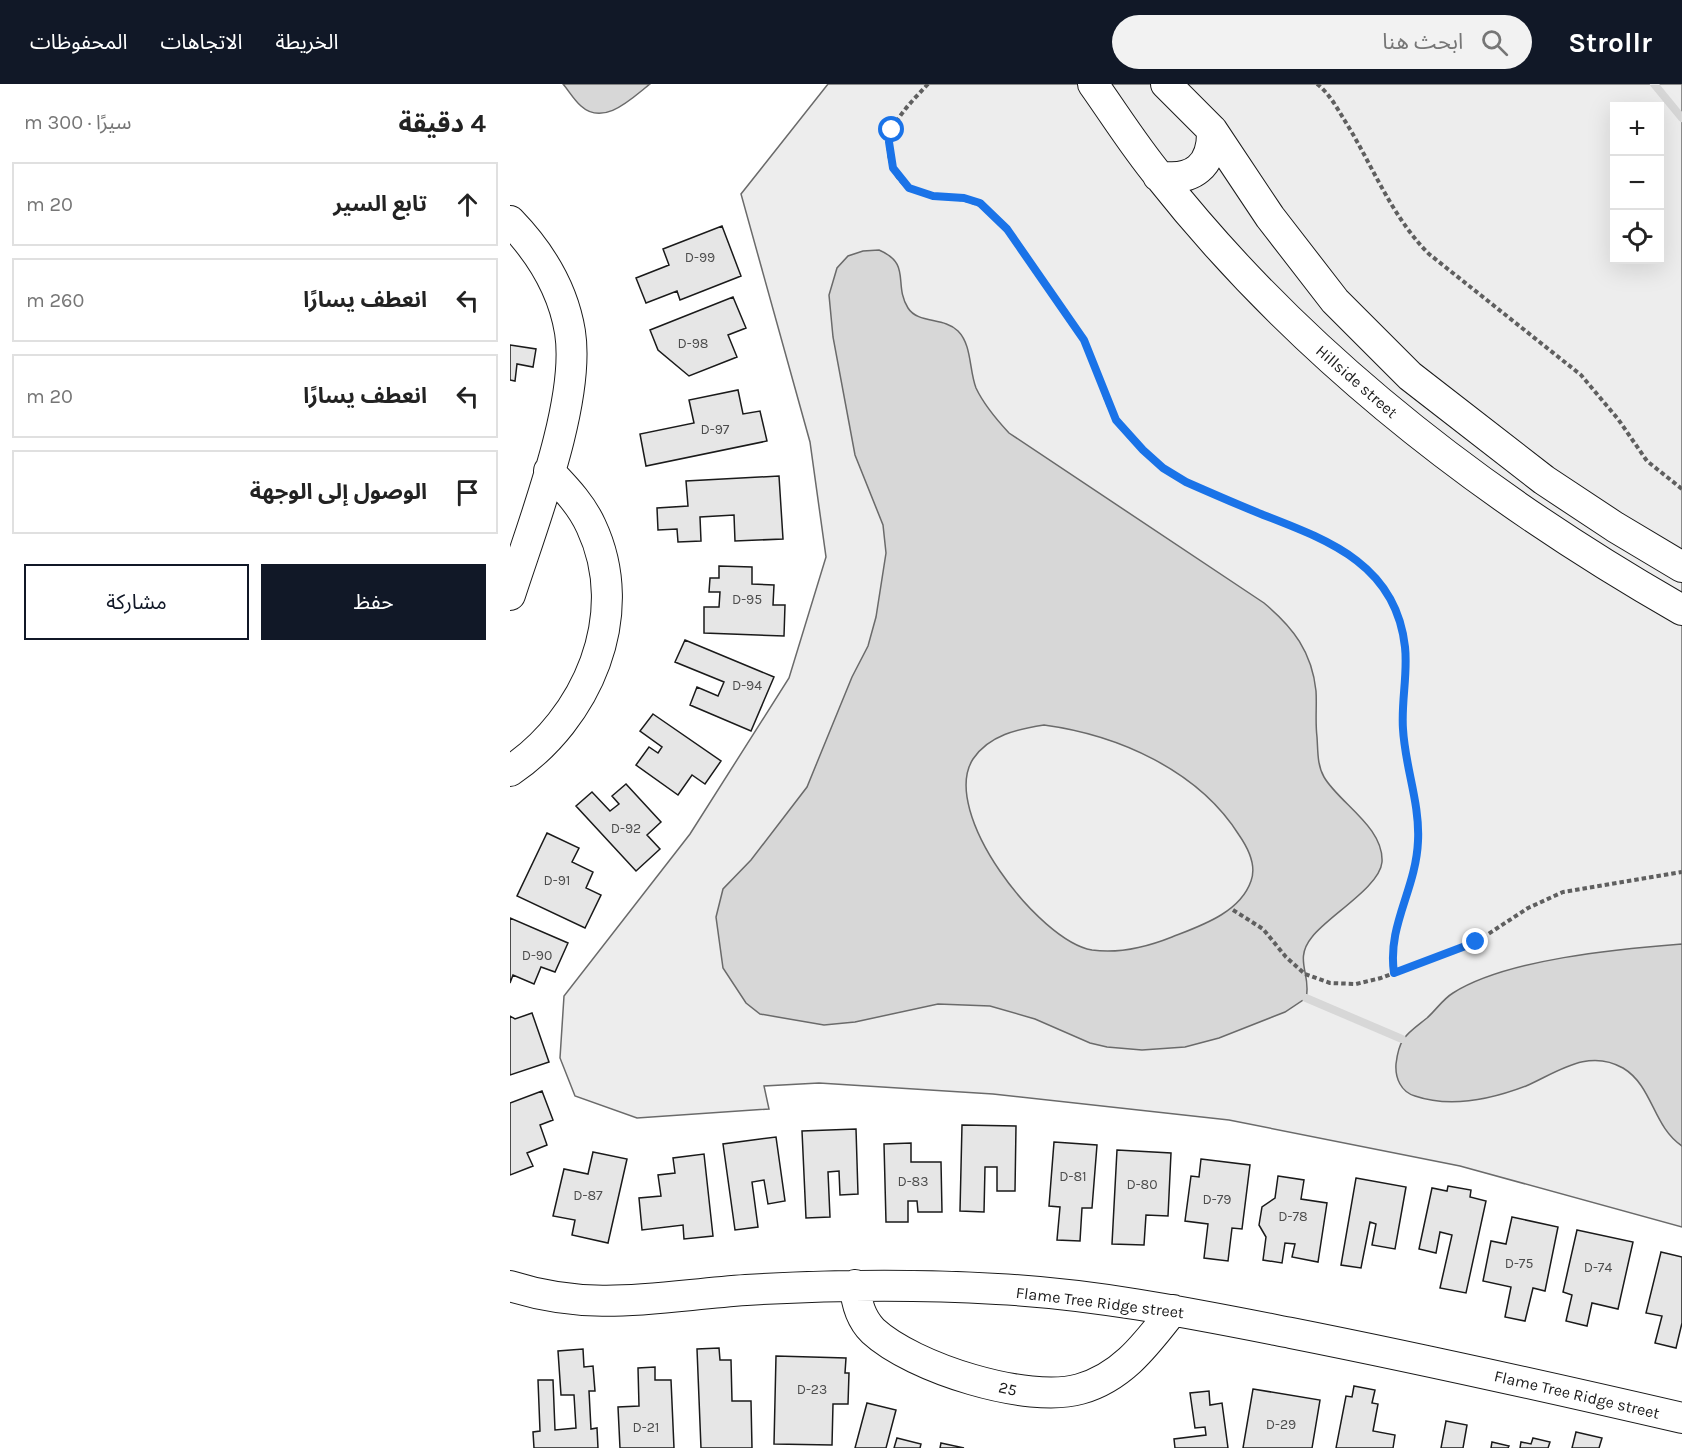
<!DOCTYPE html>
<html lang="ar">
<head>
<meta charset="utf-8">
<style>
  body { margin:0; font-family:Karla,"Noto Sans Arabic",sans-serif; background:#f2f2f2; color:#222; direction:rtl }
  .controls { position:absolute; right:18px; top:18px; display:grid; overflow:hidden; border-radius:0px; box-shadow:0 6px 24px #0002 }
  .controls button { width:54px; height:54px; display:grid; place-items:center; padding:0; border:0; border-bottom:2px solid #e0e0e0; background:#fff; color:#222; font:30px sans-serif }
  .stop { position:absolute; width:18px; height:18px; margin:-14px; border:4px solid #1a73e8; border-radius:50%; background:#fff }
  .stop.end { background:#1a73e8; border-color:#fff; box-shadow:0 2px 6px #0008 }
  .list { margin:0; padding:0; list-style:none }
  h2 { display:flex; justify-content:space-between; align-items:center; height:78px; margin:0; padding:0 24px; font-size:26px }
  h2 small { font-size:20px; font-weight:400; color:#767676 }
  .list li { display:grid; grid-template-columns:39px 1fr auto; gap:18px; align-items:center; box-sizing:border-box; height:84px; margin:0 12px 12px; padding:0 12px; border:2px solid #e0e0e0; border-radius:0px }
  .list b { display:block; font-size:22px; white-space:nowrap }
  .list em { font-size:20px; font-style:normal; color:#767676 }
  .actions { display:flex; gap:12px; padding:18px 24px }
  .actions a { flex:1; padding:14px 0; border:2px solid #111827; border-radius:0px; text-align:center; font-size:21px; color:#111827 }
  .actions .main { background:#111827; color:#fff }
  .icon { flex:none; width:33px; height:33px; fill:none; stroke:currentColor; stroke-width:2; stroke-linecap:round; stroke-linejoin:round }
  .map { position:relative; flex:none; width:1172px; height:1364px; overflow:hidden; direction:ltr }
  header { display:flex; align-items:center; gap:36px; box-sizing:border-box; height:84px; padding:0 30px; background:#111827; color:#fff }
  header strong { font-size:28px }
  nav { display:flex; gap:33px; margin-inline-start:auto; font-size:21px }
  .search { width:420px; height:54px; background:#f2f2f2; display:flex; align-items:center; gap:15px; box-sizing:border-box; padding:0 21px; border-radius:33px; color:#767676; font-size:22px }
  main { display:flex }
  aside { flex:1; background:#fff }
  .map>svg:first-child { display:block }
  .built { fill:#ededed; stroke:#6a6a6a; stroke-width:1.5; fill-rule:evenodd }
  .water { fill:#d7d7d7; stroke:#6a6a6a; stroke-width:1.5; fill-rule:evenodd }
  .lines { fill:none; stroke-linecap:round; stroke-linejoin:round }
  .stream { stroke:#d7d7d7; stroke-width:8 }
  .building { fill:#e6e6e6; stroke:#1a1a1a; stroke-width:1.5 }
  .minor-casing { stroke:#1a1a1a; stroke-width:32 }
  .path { stroke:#5f5f5f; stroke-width:4; stroke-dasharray:4.5 3; stroke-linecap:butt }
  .minor { stroke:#fff; stroke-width:30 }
  .route { stroke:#1a73e8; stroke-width:8 }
  .labels { text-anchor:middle; stroke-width:4.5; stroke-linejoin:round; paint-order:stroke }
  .number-label { font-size:14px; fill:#4d4d4d }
  .street-label { font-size:16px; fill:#1a1a1a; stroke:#fff }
</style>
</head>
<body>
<header>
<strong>Strollr</strong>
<div class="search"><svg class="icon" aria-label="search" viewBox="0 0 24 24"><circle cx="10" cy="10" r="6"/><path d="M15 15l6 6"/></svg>ابحث هنا</div>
<nav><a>الخريطة</a><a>الاتجاهات</a><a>المحفوظات</a></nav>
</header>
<main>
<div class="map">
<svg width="1172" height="1364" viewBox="0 0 1172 1364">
  <rect width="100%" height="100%" fill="#fff"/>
  <!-- built -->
  <path class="built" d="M 318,0 L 1172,0 L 1172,1143 L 950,1082 L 719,1036 L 483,1010 L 309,999 L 254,1002 L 259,1025 L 127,1034 L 65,1012 L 50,974 L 54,912 L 180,750 L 279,594 L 316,473 L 300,358 L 231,110 ZM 1104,22 L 1150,22 L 1150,176 L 1104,176 Z"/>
  <!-- water -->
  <path class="water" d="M 53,0 L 140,0 C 122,14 94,43 71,22 C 64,16 59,7 53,0 Z
    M 369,166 C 402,180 383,200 398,224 C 408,240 434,233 448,247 C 462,261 459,286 466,304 C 474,321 486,335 499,349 L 754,519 C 783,543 802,568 806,607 C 807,622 805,637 807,653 C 808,666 807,681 814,693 C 829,719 874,743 872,778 C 870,803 818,832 802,853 C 783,876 802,891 796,914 L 775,928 L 709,954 L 675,963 L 632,966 L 597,963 L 580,959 L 525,935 L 480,922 L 428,920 L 345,938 L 314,941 L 250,930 L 236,919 L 213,884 L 206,833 L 213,805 L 241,776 L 297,703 L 342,593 L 358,562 L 366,533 L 376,469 L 373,441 L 345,371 L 323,253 L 319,211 L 327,184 L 338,172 L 353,167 ZM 534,641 C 608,651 688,686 729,751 C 738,764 747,781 741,797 C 730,829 690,842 662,853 C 637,863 610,870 582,866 C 529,857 429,728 463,675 C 479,651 508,645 534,641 Z
    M 1172,860 L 1172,1062 C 1143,1043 1143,1002 1113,984 C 1078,964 1048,988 1016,1002 C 982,1015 940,1024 905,1012 C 891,1008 885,994 886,980 C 889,953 897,950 917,934 C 926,926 933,915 943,909 C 997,875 1108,865 1172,860 Z"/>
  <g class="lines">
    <!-- stream -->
    <path class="stream" d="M 1144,0 L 1172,34
      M 796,914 L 892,955"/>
  </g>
  <!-- building -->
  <path class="building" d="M 212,142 L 231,192 L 170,216 L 167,207 L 136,219 L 126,194 L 159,181 L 153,165 Z
    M 223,213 L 236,244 L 218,251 L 227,273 L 179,292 L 148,266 L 140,246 Z
    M 0,261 L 26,265 L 23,283 L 7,280 L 5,297 L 0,296 Z
    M 228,306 L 233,330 L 250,327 L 257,357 L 136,382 L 130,350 L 184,339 L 179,316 Z
    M 269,392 L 273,455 L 225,457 L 224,431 L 190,433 L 191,457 L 168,458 L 167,445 L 148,446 L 147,424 L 178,422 L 176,397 Z
    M 209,482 L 242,483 L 242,500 L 264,501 L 263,521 L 275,521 L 274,552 L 194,549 L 194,523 L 209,523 L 210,508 L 199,508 L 200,494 L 209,494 Z
    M 175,556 L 264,593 L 241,647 L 180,621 L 187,603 L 208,612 L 214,598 L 165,578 Z
    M 143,630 L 211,677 L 195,700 L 182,691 L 168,711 L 126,681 L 139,663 L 148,669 L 152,663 L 130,647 Z
    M 116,700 L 151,738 L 137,751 L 150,765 L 126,787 L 66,722 L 82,708 L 100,727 L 109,720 L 102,712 Z
    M 37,749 L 69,764 L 62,778 L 83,788 L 76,804 L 91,811 L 75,844 L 7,812 Z
    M 0,834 L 58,859 L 45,888 L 31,883 L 24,900 L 3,891 L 0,899 Z
    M 22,929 L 39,978 L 0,991 L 0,932 L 5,935 Z
    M 32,1007 L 43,1036 L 30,1041 L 37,1061 L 17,1069 L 23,1082 L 0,1091 L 0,1019 Z
    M 452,1041 L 506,1042 L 505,1107 L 487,1107 L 487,1083 L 475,1083 L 474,1128 L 450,1127 Z
    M 346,1045 L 348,1110 L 330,1111 L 329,1087 L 318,1088 L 320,1133 L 296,1134 L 292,1047 Z
    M 266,1053 L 275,1117 L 258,1120 L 254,1096 L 242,1098 L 248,1143 L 225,1146 L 213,1060 Z
    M 544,1058 L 587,1061 L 582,1124 L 572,1124 L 570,1157 L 547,1156 L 550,1123 L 539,1122 Z
    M 401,1059 L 401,1078 L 431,1078 L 432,1128 L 408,1128 L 407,1117 L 398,1117 L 398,1138 L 376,1138 L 374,1060 Z
    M 607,1066 L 661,1069 L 658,1132 L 636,1131 L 634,1161 L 602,1160 Z
    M 83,1068 L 117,1075 L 98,1159 L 62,1151 L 65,1136 L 43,1132 L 54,1085 L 78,1090 Z
    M 194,1070 L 203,1152 L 174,1155 L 173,1141 L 132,1146 L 129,1114 L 151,1112 L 148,1091 L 165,1089 L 163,1074 Z
    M 691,1075 L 740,1081 L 732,1145 L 722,1144 L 718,1177 L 694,1174 L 698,1140 L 675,1137 L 681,1092 L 689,1093 Z
    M 768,1092 L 794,1096 L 791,1115 L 817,1119 L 808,1178 L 782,1173 L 785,1160 L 775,1159 L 772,1179 L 753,1176 L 756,1153 L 749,1141 L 752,1123 L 765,1114 Z
    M 846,1094 L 896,1103 L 885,1165 L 862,1161 L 866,1140 L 860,1138 L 851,1184 L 831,1181 Z
    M 938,1102 L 961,1106 L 960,1113 L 976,1117 L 956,1209 L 930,1204 L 942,1151 L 930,1148 L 926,1169 L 909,1165 L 922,1104 L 937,1107 Z
    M 1002,1133 L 1048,1143 L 1035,1207 L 1023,1204 L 1015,1237 L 995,1233 L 1001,1203 L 973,1197 L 981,1157 L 996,1160 Z
    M 1067,1146 L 1123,1158 L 1108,1225 L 1082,1219 L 1077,1242 L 1056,1237 L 1062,1211 L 1053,1208 Z
    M 1151,1168 L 1172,1173 L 1172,1239 L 1166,1264 L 1145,1259 L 1152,1232 L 1136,1229 Z
    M 209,1264 L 210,1276 L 221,1276 L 222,1317 L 241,1317 L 242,1364 L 191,1364 L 187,1265 Z
    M 73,1265 L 74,1283 L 83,1282 L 85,1307 L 79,1307 L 81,1345 L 87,1344 L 88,1364 L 24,1364 L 23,1348 L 30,1347 L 28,1296 L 43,1296 L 45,1346 L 66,1344 L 64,1311 L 51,1311 L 48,1267 Z
    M 266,1272 L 336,1274 L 335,1289 L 339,1289 L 338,1320 L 323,1320 L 322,1361 L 264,1360 Z
    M 145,1283 L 145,1296 L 161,1296 L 164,1364 L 110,1364 L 108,1323 L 129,1322 L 128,1284 Z
    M 844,1302 L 865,1306 L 862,1319 L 868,1320 L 863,1347 L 885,1351 L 883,1364 L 826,1364 L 836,1312 L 842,1313 Z
    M 743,1305 L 810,1316 L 802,1364 L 733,1364 Z
    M 699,1307 L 700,1321 L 712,1319 L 718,1364 L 665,1364 L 664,1355 L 696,1351 L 695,1343 L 685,1344 L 680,1309 Z
    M 357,1319 L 386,1326 L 376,1364 L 345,1364 Z
    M 936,1337 L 957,1341 L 953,1364 L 931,1364 Z
    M 1066,1348 L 1092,1354 L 1089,1364 L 1062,1364 Z
    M 387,1354 L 411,1360 L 410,1364 L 384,1364 Z
    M 1023,1354 L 1040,1358 L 1038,1364 L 1010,1364 L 1011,1358 L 1021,1360 Z
    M 982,1358 L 999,1362 L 998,1364 L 981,1364 Z
    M 431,1359 L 454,1364 L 430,1364 Z"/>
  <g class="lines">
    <!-- minor casing -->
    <g class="minor-casing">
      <path id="minor" d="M 583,0 C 605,31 625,63 649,92 C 791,272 974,413 1172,526
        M 656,0 L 702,46 L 760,133 L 825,217 L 900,292 L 1034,396 L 1105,443 L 1172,483
        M 648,92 C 683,98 703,82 702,46
        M 0,137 C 30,168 53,205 60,248 C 71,318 22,442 0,511
        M 0,687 C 77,635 123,531 81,442 C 71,420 55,404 39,387
        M 345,1201 C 346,1218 350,1234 363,1247 C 403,1284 518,1320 570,1305 C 613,1293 637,1259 663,1226
        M 0,1202 C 85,1229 150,1212 236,1206 C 320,1201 403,1200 487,1205 C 586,1210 684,1230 781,1249 C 912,1275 1042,1304 1172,1334"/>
    </g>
    <!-- path -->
    <path class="path" d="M 418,0 C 397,23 369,47 382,82 C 400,129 452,98 486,133 C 511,158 528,189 547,218 C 556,231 567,244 575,259 C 586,278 589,298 597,318 C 612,354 644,378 676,398 C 702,410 728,421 755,431 C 821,457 886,482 895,563 C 898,590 891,618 893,645 C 895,684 912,722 908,762 C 903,808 877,843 884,889
      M 807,0 C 819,9 827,24 835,37 C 863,82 881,132 919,170 L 1071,291 L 1108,335 L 1137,377 L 1172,405
      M 723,826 L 753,845 L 776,873 L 795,890 L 820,899 L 846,900 L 871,894 L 966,858 L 1018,824 L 1053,808 L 1172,788"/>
    <!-- minor -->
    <use href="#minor" class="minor"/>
  </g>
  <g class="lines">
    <!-- route -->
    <path class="route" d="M 382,46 L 379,58 L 383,84 L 399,104 L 423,112 L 454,114 L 470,119 L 497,145 L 574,256 L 606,336 L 633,366 L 653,384 L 676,398 C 701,409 726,420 751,430 C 818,456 886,480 895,563 C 898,590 891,618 893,645 C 895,683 910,719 908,757 C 906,806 877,841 884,889 L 966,858"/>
  </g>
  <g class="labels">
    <!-- number labels -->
    <g class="number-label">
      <text x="190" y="178">D-99</text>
      <text x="183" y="264">D-98</text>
      <text x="205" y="350">D-97</text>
      <text x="237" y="520">D-95</text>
      <text x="237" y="606">D-94</text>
      <text x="116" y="749">D-92</text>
      <text x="47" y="801">D-91</text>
      <text x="27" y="876">D-90</text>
      <text x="563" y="1097">D-81</text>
      <text x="403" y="1102">D-83</text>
      <text x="632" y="1105">D-80</text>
      <text x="78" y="1116">D-87</text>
      <text x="707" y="1120">D-79</text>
      <text x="783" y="1137">D-78</text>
      <text x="1009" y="1184">D-75</text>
      <text x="1088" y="1188">D-74</text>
      <text x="302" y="1310">D-23</text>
      <text x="771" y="1345">D-29</text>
      <text x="136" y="1348">D-21</text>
    </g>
    <!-- street labels -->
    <g class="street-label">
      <text transform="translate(847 297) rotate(41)" y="6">Hillside street</text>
      <text transform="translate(590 1218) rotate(7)" y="6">Flame Tree Ridge street</text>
      <text transform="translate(498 1304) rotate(12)" y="6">25</text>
      <text transform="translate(1067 1310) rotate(13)" y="6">Flame Tree Ridge street</text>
    </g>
  </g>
</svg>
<div class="controls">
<button>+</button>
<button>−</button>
<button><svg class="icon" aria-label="locate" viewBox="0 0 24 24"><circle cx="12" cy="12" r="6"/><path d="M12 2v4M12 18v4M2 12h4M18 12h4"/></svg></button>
</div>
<div class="stop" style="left:382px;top:46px"></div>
<div class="stop end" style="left:966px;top:858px"></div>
</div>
<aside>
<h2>4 دقيقة<small>سيرًا · 300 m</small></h2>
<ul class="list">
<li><svg class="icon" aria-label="ahead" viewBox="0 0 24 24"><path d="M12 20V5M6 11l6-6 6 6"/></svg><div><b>تابع السير</b></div><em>20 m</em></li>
<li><svg class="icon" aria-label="left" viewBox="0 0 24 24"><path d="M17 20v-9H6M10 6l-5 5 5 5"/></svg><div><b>انعطف يسارًا</b></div><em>260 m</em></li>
<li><svg class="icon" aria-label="left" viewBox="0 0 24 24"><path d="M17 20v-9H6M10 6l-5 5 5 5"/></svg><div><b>انعطف يسارًا</b></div><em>20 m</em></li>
<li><svg class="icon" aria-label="arrive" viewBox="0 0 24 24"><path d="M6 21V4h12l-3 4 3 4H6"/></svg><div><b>الوصول إلى الوجهة</b></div></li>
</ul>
<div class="actions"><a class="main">حفظ</a><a>مشاركة</a></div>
</aside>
</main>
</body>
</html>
